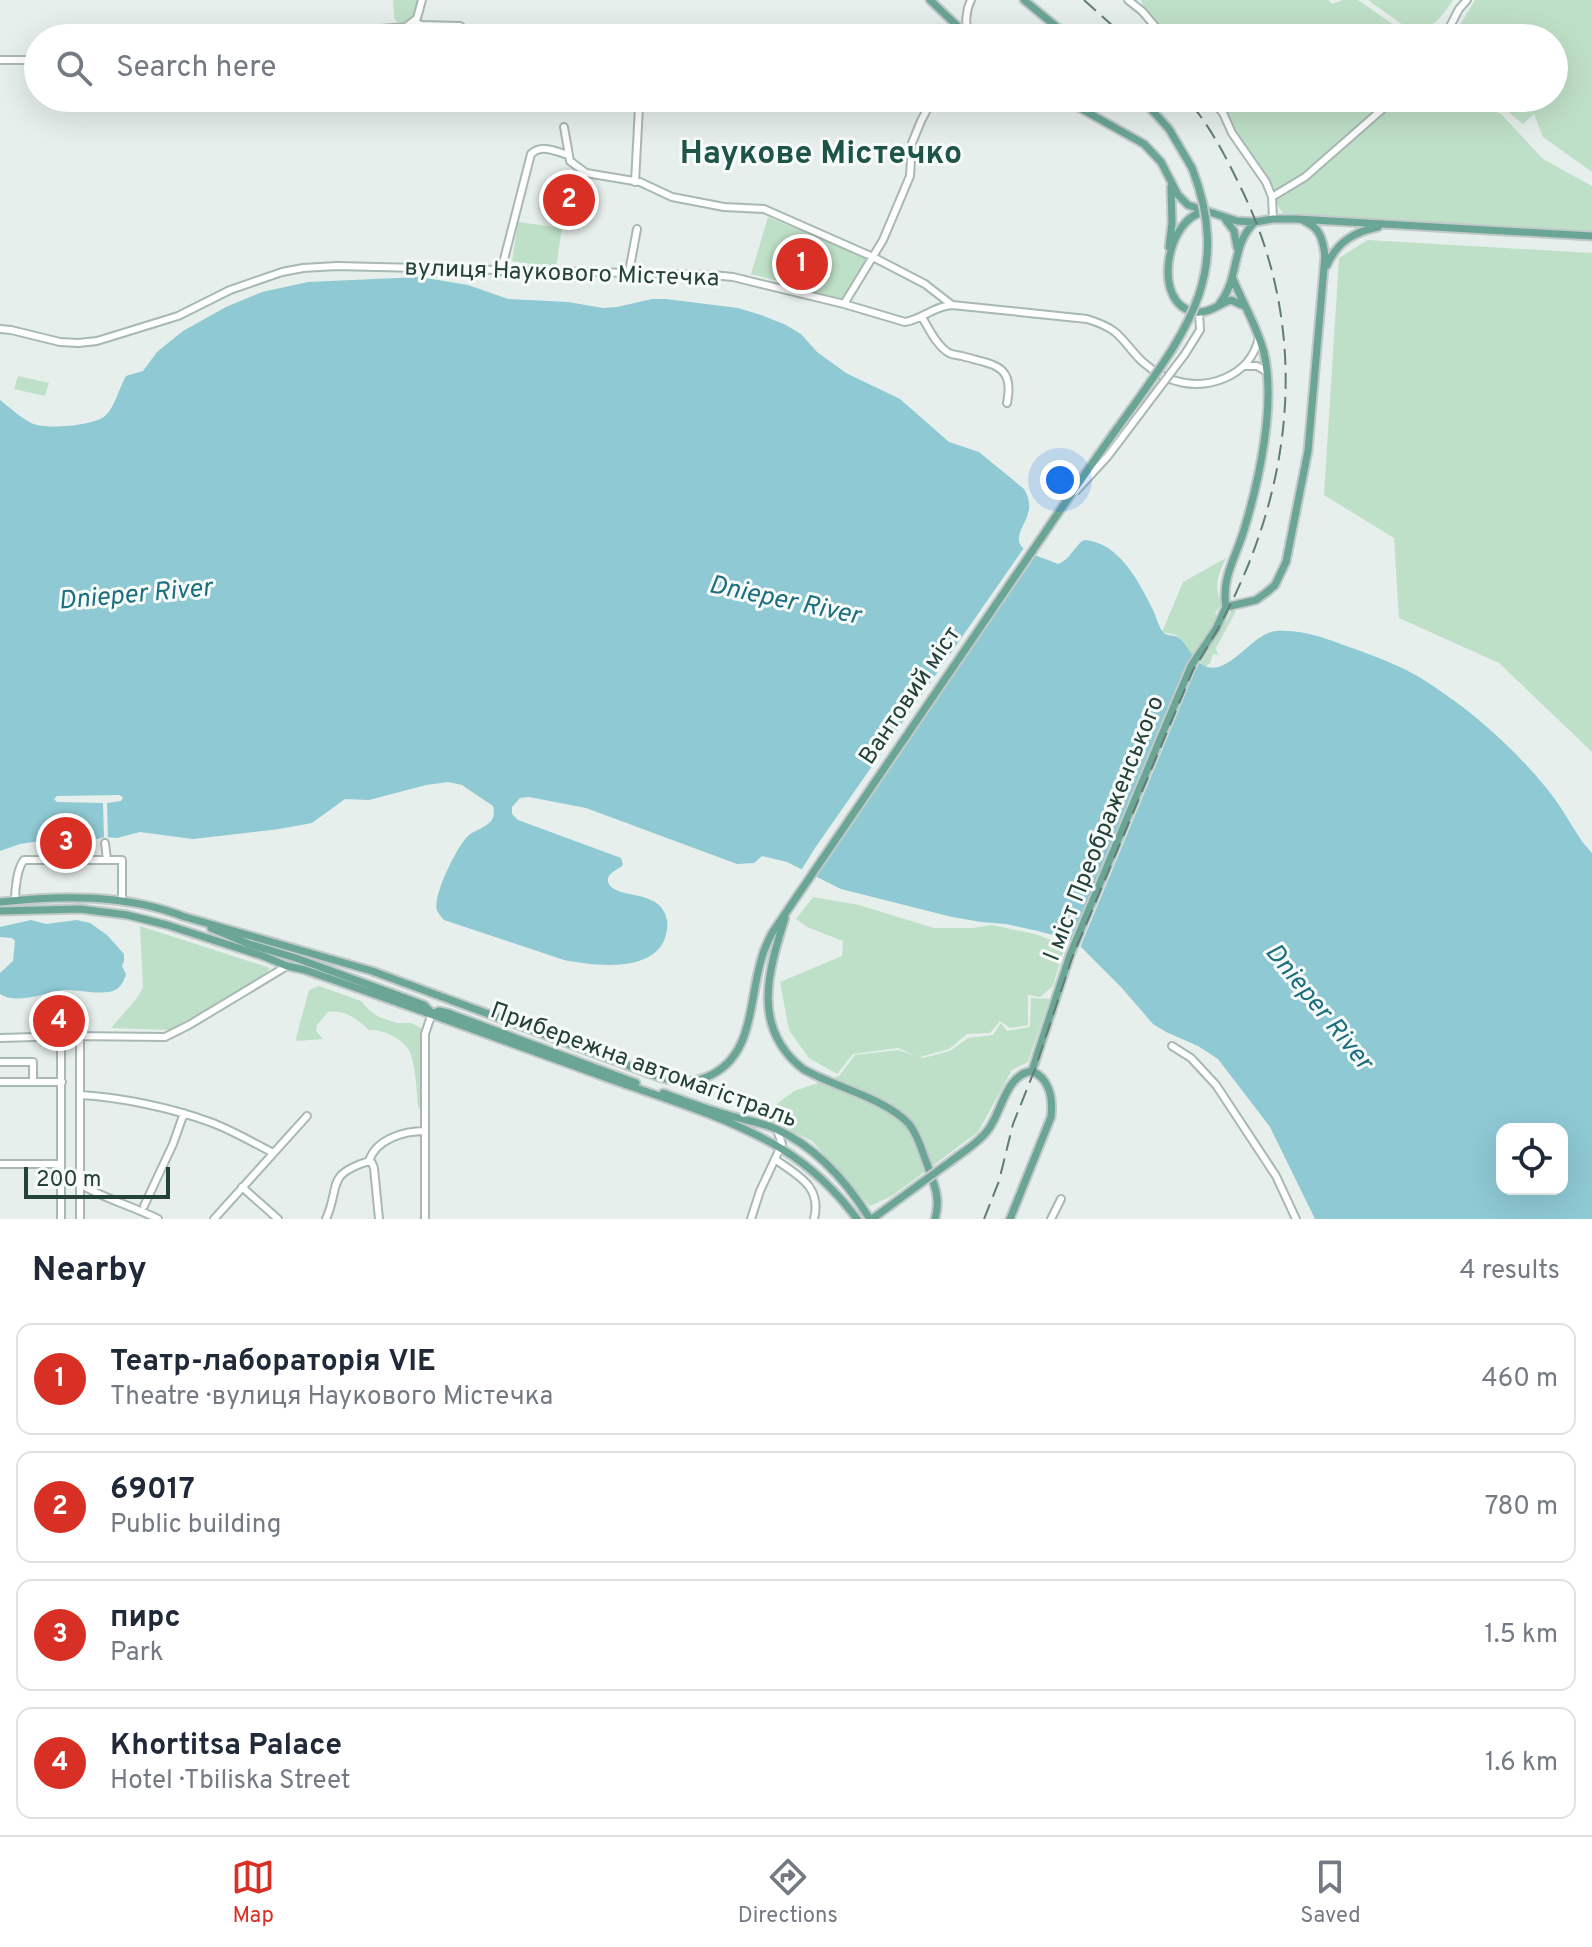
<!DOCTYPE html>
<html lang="en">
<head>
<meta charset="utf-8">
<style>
  body { margin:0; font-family:Overpass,sans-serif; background:#f6f6f7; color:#1f2937 }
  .controls { position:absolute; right:24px; bottom:24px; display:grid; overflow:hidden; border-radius:16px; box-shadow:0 8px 32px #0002 }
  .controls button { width:72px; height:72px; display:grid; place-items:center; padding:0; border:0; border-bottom:2px solid #e0e1e3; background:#fff; color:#1f2937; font:40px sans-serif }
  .scale { position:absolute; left:24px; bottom:20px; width:146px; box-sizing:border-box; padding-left:8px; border:4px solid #24423a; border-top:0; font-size:22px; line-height:28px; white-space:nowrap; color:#24423a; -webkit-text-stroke:6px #f7fbf9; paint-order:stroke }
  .you { position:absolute; left:1060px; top:480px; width:28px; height:28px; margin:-20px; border:6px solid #fff; border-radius:50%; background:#1a73e8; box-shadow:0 0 0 12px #1a73e833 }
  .badge { display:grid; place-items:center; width:52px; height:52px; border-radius:50%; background:#d93025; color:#fff; font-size:26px; font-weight:700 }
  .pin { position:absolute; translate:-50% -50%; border:4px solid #fff; box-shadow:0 2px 8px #0006 }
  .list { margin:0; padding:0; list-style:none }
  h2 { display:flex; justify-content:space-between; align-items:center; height:104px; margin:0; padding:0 32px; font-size:34px }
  h2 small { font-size:26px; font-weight:400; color:#747a83 }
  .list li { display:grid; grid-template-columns:52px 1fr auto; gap:24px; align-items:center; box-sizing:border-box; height:112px; margin:0 16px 16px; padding:0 16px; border:2px solid #e0e1e3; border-radius:16px }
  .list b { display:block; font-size:30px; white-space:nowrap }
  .list p { margin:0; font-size:26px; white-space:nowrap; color:#747a83 }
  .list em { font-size:26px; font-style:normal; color:#747a83 }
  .icon { flex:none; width:44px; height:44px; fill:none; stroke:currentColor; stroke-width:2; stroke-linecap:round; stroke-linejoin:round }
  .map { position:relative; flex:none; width:1592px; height:1219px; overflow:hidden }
  .search { position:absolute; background:#fff; box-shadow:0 8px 32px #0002; left:24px; right:24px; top:24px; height:88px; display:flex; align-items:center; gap:20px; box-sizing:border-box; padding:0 28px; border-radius:44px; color:#747a83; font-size:30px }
  .sheet { height:616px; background:#fff }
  nav { display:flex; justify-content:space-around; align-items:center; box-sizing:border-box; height:112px; border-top:2px solid #e0e1e3; background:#fff; font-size:22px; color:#747a83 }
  nav a { display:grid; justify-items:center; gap:4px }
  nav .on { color:#d93025 }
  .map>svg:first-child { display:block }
  .green { fill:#bfe0c8 }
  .water { fill:#8ec9d4; fill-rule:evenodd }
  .pier { fill:#e6efeb }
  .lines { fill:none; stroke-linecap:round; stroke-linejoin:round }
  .minor-casing { stroke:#a8b8b2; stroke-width:10 }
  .major-casing { stroke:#c2cac8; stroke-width:11 }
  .minor { stroke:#fff; stroke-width:6 }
  .major { stroke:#6aa596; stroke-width:7 }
  .rail { stroke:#5f7d75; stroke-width:2; stroke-dasharray:16 8; stroke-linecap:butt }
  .minor-bridge-casing { stroke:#a8b8b2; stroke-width:10; stroke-linecap:butt }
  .major-bridge-casing { stroke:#c2cac8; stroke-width:11; stroke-linecap:butt }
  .minor-bridge { stroke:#fff; stroke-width:6 }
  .major-bridge { stroke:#6aa596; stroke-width:7 }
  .labels { text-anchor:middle; stroke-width:6; stroke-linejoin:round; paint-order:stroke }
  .street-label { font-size:24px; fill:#24423a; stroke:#f7fbf9 }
  .water-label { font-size:26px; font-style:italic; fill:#1c6f80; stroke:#f7fbf9 }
  .district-label { font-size:32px; font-weight:bold; fill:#1f5548; stroke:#f7fbf9 }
</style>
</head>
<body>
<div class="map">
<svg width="1592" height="1219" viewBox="0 0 1592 1219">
  <rect width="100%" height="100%" fill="#e6efeb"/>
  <!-- green -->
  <path class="green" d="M 393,0 L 419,0 C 416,12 412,25 397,22 L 394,18 Z
    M 1141,0 L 1328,0 L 1332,4 L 1343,0 L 1358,0 L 1401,30 L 1404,38 L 1165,38 L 1149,18 Z
    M 1368,0 L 1453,0 C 1439,19 1436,28 1410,30 Z
    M 1475,0 L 1592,0 L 1592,172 L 1543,137 L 1534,114 L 1523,124 L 1491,98 L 1554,98 L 1554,38 L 1452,38 Z
    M 1224,98 L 1396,98 L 1403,103 L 1411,98 L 1463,98 L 1501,114 L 1543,159 L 1592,186 L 1592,232 L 1283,213 L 1277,205 L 1277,192 L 1269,184 C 1257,163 1226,120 1224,98 Z
    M 768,217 L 869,259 L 842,299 L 808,291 L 817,261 L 790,253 L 782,282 L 751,274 Z
    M 518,222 L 562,228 L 556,268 L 512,261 Z
    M 1368,240 L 1592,253 L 1592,752 L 1499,663 L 1399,618 L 1394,538 L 1324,495 L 1339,258 Z
    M 18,376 L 49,383 L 45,396 L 14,389 Z
    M 1226,558 C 1218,575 1213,587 1222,604 L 1215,613 L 1217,616 L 1227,621 L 1232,610 L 1236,611 L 1216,648 L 1218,655 L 1213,654 L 1210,663 L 1205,667 L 1187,650 L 1183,642 L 1176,635 L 1162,632 L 1183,582 Z
    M 813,897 L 859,905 L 934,928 L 973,928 L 992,925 L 1035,934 L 1065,945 L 1053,986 L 1040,997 L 1028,995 L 1028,1025 L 1010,1028 L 1000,1021 L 990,1033 L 967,1034 L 949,1049 L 920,1057 L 923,1058 L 950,1051 L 968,1038 L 993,1035 L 1001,1023 L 1007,1031 L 1030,1027 L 1031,998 L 1050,999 L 1028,1062 L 1012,1070 L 978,1132 L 892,1196 L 870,1206 L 812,1141 L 761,1116 L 794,1091 L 839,1076 L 855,1055 L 898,1050 L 916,1056 L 898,1048 L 853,1054 L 837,1074 L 809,1058 L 789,1030 L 780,982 L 842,956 L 843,941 L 807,927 L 796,919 Z
    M 140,926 L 270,968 L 264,976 L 170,1030 L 111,1028 L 137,998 L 143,987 Z
    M 319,986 L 361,1001 L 369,1010 L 379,1017 L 397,1023 L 411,1023 L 421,1028 L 424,1034 L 428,1098 C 427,1103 425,1107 419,1108 L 418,1105 C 417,1093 415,1058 408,1049 C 400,1037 382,1029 369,1030 C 357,1019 344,1009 328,1012 L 317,1025 L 316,1031 L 323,1039 L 297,1041 L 296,1038 L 309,990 Z"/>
  <!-- water -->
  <path class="water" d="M 420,277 L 468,285 L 508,299 L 568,302 L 603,308 L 617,307 L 652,299 L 666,299 L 738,308 L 761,315 L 784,324 L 801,334 L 817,352 L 846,373 L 900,399 L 949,442 L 979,452 L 1024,489 C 1028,496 1031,504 1028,513 C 1026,524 1012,538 1023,548 C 1033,556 1047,559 1058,564 C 1070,560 1074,546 1084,540 C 1119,542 1139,582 1153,610 C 1156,616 1159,628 1163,632 C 1167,637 1174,634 1179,638 C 1188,645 1192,659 1203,665 C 1228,679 1251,633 1276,631 C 1303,629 1327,639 1352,648 C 1374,656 1399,665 1419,677 C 1466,706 1508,742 1543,784 C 1559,802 1570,824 1584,844 L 1592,853 L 1592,1219 L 1315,1219 L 1270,1127 L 1218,1059 L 1198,1046 L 1166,1032 L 1153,1024 L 1121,987 L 1080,946 L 1064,938 L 1038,931 L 1006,924 L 981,922 L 952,917 L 841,889 L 787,862 L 762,856 L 754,863 L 737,864 L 586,808 L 529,797 L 520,798 L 512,807 L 512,814 L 518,820 L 621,858 L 623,865 C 618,870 606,873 608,882 C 615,901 661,887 667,920 C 668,925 667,932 665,938 C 653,973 594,966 564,960 L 444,920 C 442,918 438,913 437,910 C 432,897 457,846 468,836 C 474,830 489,827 493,818 C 494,815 494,810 493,806 L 462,785 L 448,782 L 426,785 L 369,800 L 345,799 L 312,823 L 279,829 L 193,839 L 140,832 L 117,838 L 105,837 L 69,846 L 47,840 L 20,844 L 0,851 L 0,400 C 9,407 20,417 31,423 C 44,430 93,426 105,416 C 115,407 119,388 126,376 L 143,371 L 157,352 L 183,331 L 226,307 L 262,292 L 308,282 ZM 1502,1129 L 1562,1129 L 1562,1189 L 1502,1189 Z
    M 31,920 L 46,924 L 77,920 L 90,923 L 107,935 L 124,954 L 124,961 L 122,966 L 126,974 C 124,981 121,987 115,990 C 103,996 77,989 63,990 C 45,993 15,1005 0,994 L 0,973 L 13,961 L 15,941 L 12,938 L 0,937 L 0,927 Z"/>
  <!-- pier -->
  <path class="pier" d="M 1026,545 L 1038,552 L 813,879 L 800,872 L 815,848 Z
    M 1195,652 L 1202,659 L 1195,671 L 1079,950 L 1070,945 L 1185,669 Z
    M 120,795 L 123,798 L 121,801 L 107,803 L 108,838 L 104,837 L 103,803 L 57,802 L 54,799 L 57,796 Z"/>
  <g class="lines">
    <!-- minor casing -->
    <g class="minor-casing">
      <path id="minor" d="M 1128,0 L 1142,11 L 1165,38
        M 414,21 L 421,25 L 460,26 L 473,38
        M 421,25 L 422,38
        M 967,36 C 966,23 965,12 971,0
        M 267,38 L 406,27 L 417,18 L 422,0
        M 1444,38 L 1459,9 L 1467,0
        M 0,60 L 38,60
        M 433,98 L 439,104 L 450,104 L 466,98
        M 1210,98 L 1223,113 L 1232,133 L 1266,182 L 1272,197 L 1273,219
        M 564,127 L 570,161 L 586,173 L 640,182 L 672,197 L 724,207 L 764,209 L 873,257 L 925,284 L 952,305
        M 635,182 L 639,107
        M 1272,197 L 1305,177 L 1395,98
        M 501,271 L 531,154 C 542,144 555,151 568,155
        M 629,272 L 637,229
        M 844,304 L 883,240 L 910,176 L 912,143 L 921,121 L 933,98
        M 922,317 C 929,329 937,346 949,353 C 953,355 958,355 962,356 C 993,365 1015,364 1007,403
        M 0,329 L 11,330 L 60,342 L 78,343 L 97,341 L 178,316 L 230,290 L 282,272 L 303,268 L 337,266 L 712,275 L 733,277 L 844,304 L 905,322 C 923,319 934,306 952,305 L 1087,319 C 1097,322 1106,325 1115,332 C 1126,341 1133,354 1144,363 C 1166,383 1197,390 1225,378 C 1243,370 1254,358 1259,338
        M 1185,354 L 1200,330 L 1199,312
        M 1245,366 L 1257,366 L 1267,372
        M 105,843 L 107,860
        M 15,901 C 15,889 17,868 24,860 L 122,860 L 122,901
        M 61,1037 L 61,1219
        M 0,1038 L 71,1036 L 165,1037 L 189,1025 L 287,966
        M 1172,1046 L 1191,1058 L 1216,1085 L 1276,1176 L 1296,1219
        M 0,1062 L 33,1062 L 33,1082
        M 0,1082 L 62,1082
        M 80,1095 C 120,1097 172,1108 210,1122 C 232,1130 252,1142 273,1153
        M 776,1160 C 799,1176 822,1187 814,1219
        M 369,1161 L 372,1163 L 374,1168 L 379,1219
        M 0,1164 L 61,1164
        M 80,1184 C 104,1199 133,1206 158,1219
        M 242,1187 L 278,1219
        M 144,1206 L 173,1144 L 184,1113
        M 80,1219 L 80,1036
        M 214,1219 L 307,1116
        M 326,1219 C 341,1185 325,1175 369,1161 C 376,1139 404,1131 425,1131
        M 425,1219 L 425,1034 L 432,1013
        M 751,1219 L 760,1191 L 782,1144 L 777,1130
        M 1051,1219 L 1061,1199"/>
    </g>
    <!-- major casing -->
    <g class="major-casing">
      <path id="major" d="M 930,0 L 970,38
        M 1024,0 L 1070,38
        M 1062,98 L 1144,144 L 1161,162 L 1178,195 L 1188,205 L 1237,221 L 1255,222 L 1273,219 L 1296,219 L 1592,236
        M 1141,98 L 1169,129 L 1192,168
        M 1204,212 C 1166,218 1151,305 1195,312 C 1208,314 1219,304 1231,300 L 1242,305
        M 1225,219 L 1234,231 L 1237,247
        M 1169,247 L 1172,223 L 1171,187
        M 1327,265 C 1337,242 1354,232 1378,227
        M 1220,303 C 1240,277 1231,244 1255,222
        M 1226,607 L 1256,600 L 1267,592 L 1275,585 L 1286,562 L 1308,451 L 1325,256 C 1323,240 1320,227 1304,221
        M 1226,607 C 1221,578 1236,557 1244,530 C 1259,481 1276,404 1264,353 C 1258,328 1243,304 1233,279
        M 0,902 C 62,895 126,894 185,917
        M 0,911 L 80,909 L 127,915 L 167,925 L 263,956 L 287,966 L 305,970 C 404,1004 503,1040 602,1076 C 662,1098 727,1116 782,1149 C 811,1167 837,1192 857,1219
        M 182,916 L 372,971 L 659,1077 C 678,1083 696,1084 713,1074 C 755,1052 749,996 762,957 C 764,949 768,941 772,933 L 1063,506
        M 785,918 C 768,972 751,1028 803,1069 C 832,1086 887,1099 909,1124 C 918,1135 922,1151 927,1164 C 934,1184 941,1198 935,1219
        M 211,928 L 249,944 L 296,958 L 424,1005 L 431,1012
        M 434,1013 L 439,1011 L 448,1013 L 636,1083
        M 1032,1071 L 1070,955 L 1161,737 L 1191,666 L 1216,629 L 1226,607
        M 663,1093 C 685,1101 706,1109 728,1115 C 744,1120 761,1122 776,1129 C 816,1147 847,1182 870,1219
        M 958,1156 C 969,1148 980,1141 988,1130 C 1002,1112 1005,1075 1032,1071
        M 872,1219 L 913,1189
        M 1010,1219 L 1051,1117 C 1053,1099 1050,1079 1032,1071"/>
    </g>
    <!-- minor -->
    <use href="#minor" class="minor"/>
    <!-- major -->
    <use href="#major" class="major"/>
    <!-- rail -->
    <path class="rail" d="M 1084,0 L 1126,38
      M 984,1219 L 999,1181 L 1013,1124 L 1035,1069 L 1072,958 L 1193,670 C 1289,523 1320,347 1240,186 C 1225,155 1209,124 1186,98"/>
    <!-- minor-bridge casing -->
    <g class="minor-bridge-casing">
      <path id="minor-bridge" d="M 1075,492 L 1108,456 L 1185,354"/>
    </g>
    <!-- major-bridge casing -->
    <g class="major-bridge-casing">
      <path id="major-bridge" d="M 1063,506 C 1086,472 1110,438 1134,405 C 1191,325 1231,269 1192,168
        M 913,1189 L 958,1156"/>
    </g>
    <!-- minor-bridge -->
    <use href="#minor-bridge" class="minor-bridge"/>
    <!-- major-bridge -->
    <use href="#major-bridge" class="major-bridge"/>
  </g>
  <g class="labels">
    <!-- street labels -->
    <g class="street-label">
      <text transform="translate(562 272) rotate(2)" y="8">вулиця Наукового Містечка</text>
      <text transform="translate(909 695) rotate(-56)" y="8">Вантовий міст</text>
      <text transform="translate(1103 828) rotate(-68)" y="8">I міст Преображенського</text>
      <text transform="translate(644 1064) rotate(20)" y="8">Прибережна автомагістраль</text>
    </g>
    <!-- water labels -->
    <g class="water-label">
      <text transform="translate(135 593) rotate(-5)" y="9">Dnieper River</text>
      <text transform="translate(785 599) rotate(12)" y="9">Dnieper River</text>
      <text transform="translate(1320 1006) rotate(51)" y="9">Dnieper River</text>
    </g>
    <!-- district labels -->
    <g class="district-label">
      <text x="821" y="163">Наукове Містечко</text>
    </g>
  </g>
</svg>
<div class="controls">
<button><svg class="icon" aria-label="locate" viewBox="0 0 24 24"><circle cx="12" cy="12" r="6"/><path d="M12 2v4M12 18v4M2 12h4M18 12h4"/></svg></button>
</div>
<div class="scale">200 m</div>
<div class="you"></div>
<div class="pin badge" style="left:802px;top:264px">1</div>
<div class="pin badge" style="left:569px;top:200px">2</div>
<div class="pin badge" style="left:66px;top:843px">3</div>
<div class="pin badge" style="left:59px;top:1021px">4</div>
<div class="search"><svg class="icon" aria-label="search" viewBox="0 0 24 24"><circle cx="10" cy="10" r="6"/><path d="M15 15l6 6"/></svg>Search here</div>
</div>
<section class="sheet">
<h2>Nearby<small>4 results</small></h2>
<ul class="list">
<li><span class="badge">1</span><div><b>Театр-лабораторія VIE</b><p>Theatre · вулиця Наукового Містечка</p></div><em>460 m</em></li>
<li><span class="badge">2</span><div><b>69017</b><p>Public building</p></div><em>780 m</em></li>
<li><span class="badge">3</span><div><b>пирс</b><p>Park</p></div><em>1.5 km</em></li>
<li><span class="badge">4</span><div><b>Khortitsa Palace</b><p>Hotel · Tbiliska Street</p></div><em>1.6 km</em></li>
</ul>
</section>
<nav>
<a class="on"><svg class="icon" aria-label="map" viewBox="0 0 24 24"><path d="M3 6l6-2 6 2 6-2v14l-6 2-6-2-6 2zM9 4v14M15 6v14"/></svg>Map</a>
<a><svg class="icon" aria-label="directions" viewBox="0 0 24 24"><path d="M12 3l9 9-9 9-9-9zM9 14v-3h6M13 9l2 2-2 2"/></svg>Directions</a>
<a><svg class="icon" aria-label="saved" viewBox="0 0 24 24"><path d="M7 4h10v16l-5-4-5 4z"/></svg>Saved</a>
</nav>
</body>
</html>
